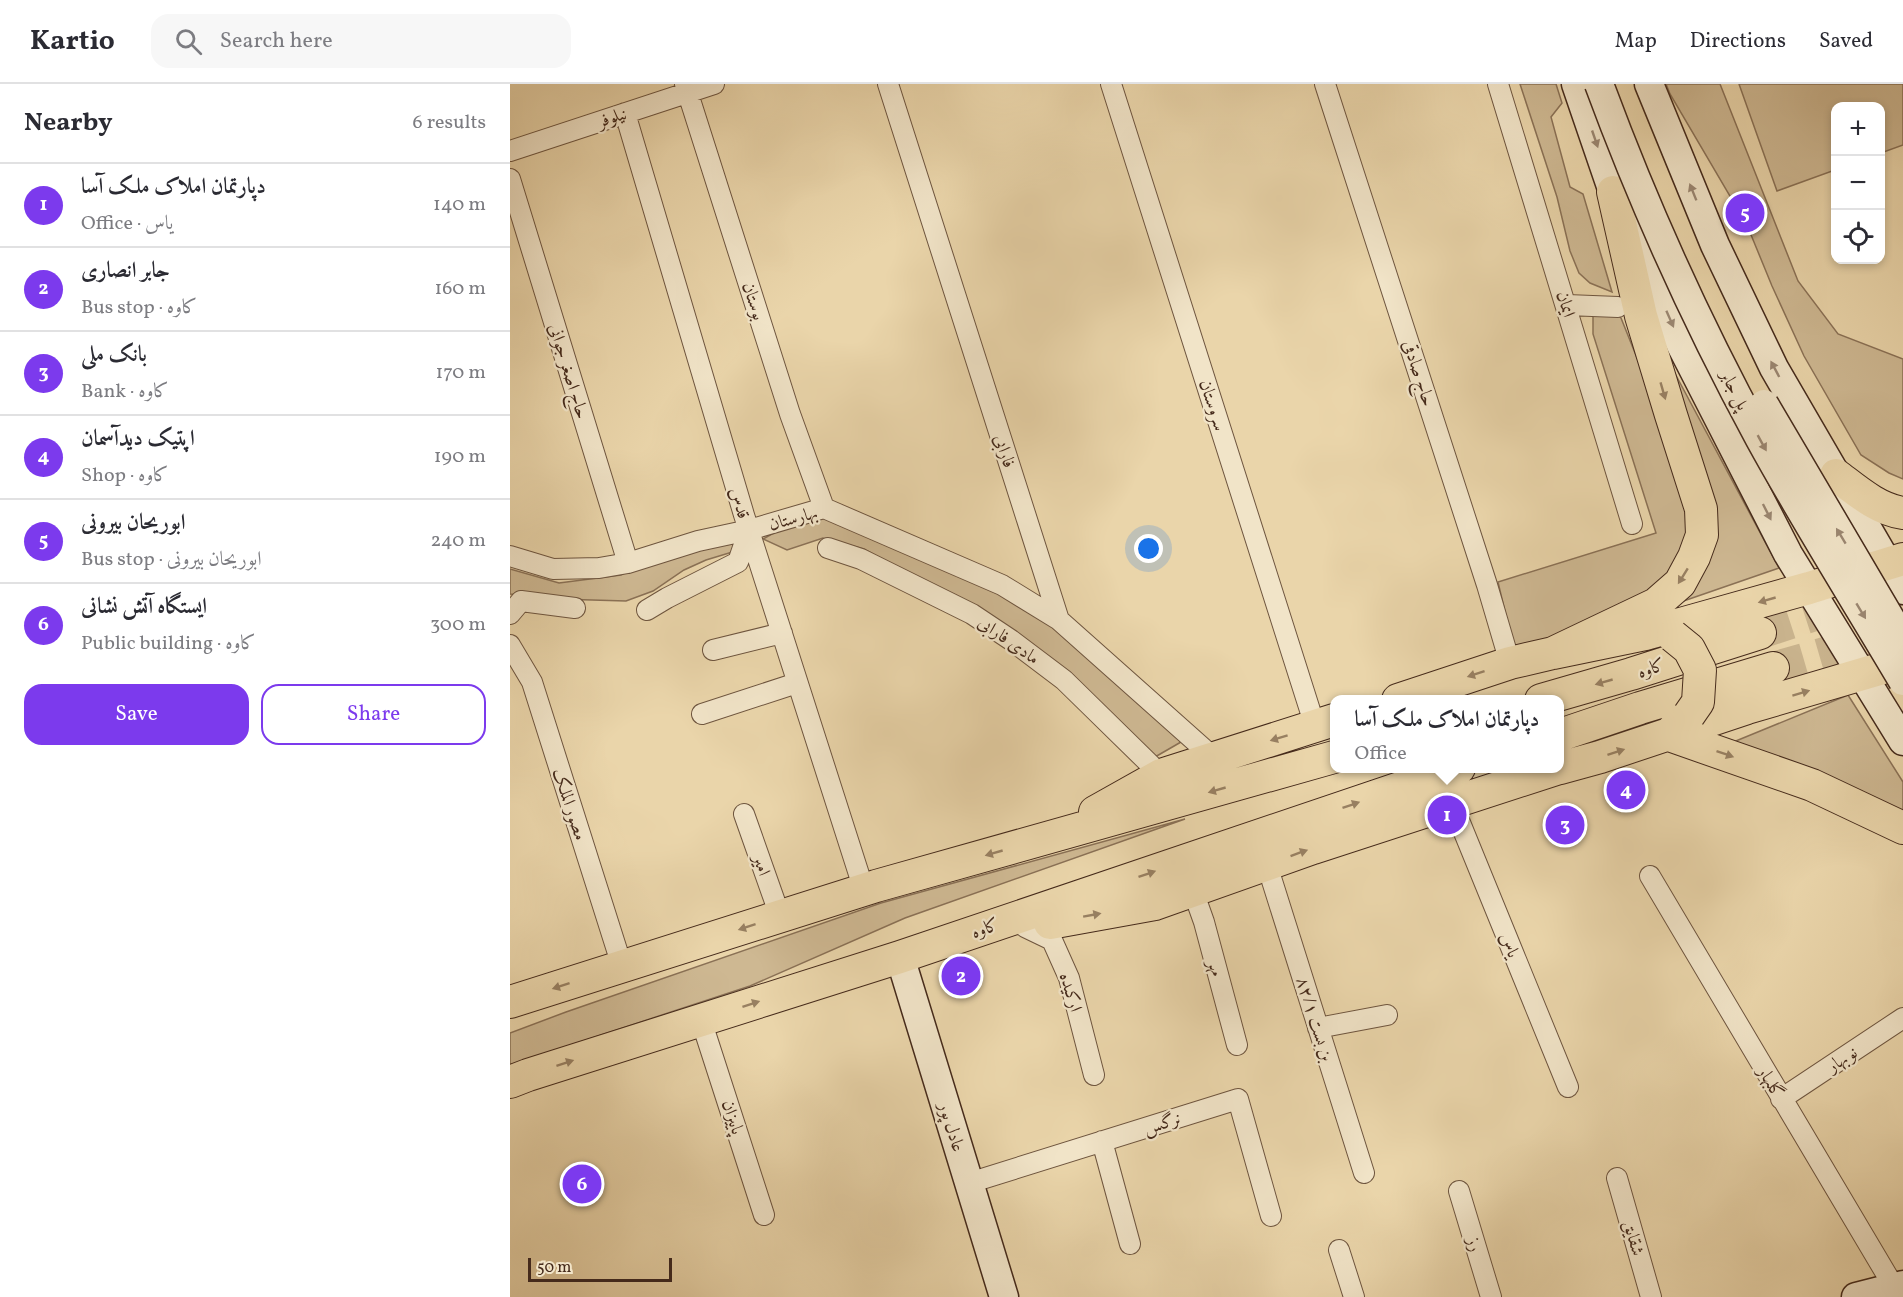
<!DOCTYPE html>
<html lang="en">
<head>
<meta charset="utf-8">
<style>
  body { margin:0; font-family:Vollkorn,Amiri,serif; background:#f7f7f7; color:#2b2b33 }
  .controls { position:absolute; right:18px; top:18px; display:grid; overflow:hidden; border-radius:12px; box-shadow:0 3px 9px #0003 }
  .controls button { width:54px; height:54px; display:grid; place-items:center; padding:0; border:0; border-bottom:2px solid #e1e1e2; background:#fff; color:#2b2b33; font:30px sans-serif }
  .scale { position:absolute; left:18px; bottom:15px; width:144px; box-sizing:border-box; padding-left:6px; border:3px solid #452a1b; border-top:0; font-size:16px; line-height:21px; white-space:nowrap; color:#452a1b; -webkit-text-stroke:4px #f1e4c8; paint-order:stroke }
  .you { position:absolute; left:639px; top:465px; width:21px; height:21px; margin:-15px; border:4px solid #fff; border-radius:50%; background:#1a73e8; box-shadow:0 0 0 9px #1a73e833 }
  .badge { display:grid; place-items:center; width:39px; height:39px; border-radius:50%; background:#7c3aed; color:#fff; font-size:20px; font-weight:700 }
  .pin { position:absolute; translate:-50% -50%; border:3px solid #fff; box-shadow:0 2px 6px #0006 }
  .popup { position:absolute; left:820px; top:611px; width:234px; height:78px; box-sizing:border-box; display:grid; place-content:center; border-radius:12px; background:#fff; filter:drop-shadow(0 2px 4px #0005); font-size:20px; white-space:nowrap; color:#7c7c81 }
  .popup b { font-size:22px; color:#2b2b33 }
  .popup::after { content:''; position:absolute; left:50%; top:100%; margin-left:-12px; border:12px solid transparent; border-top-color:#fff }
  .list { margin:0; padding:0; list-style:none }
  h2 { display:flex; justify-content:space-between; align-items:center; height:78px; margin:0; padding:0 24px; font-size:26px }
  h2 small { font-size:20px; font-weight:400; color:#7c7c81 }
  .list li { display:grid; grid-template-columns:39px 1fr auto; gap:18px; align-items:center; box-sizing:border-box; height:84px; padding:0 24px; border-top:2px solid #e1e1e2 }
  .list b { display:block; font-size:22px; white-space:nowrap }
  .list p { margin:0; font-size:20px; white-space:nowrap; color:#7c7c81 }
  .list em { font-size:20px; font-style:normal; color:#7c7c81 }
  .actions { display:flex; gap:12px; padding:18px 24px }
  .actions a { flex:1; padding:14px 0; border:2px solid #7c3aed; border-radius:18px; text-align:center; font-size:21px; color:#7c3aed }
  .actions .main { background:#7c3aed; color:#fff }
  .icon { flex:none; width:33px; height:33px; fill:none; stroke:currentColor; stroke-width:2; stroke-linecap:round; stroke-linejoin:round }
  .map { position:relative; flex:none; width:1393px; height:1213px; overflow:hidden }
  header { display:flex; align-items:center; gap:36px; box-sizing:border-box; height:84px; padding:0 30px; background:#fff; border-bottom:2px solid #e1e1e2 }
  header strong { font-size:28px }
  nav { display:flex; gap:33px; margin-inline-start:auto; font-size:21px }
  .search { width:420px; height:54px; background:#f7f7f7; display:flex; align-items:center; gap:15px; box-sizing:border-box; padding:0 21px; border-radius:18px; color:#7c7c81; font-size:22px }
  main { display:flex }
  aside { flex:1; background:#fff }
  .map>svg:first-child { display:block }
  .green { fill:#ceb892; stroke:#8a7156; stroke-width:1.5 }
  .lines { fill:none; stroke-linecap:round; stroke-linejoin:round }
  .primary-tunnel { stroke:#c9b38d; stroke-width:32; stroke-dasharray:32 16; stroke-linecap:butt }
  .minor-casing { stroke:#6e553f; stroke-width:22 }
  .secondary-casing { stroke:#452a1b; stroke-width:31 }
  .primary-casing { stroke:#452a1b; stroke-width:34 }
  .minor { stroke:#f1e4c8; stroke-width:20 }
  .secondary { stroke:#f1e4c8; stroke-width:28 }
  .primary { stroke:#ead5aa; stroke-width:32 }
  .secondary-bridge-casing { stroke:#452a1b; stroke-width:31; stroke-linecap:butt }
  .primary-bridge-casing { stroke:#452a1b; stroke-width:34; stroke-linecap:butt }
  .secondary-bridge { stroke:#f1e4c8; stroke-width:28 }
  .primary-bridge { stroke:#ead5aa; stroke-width:32 }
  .oneway { fill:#9b8772 }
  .oneway2 { fill:#988062 }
  .labels { text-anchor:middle; stroke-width:4.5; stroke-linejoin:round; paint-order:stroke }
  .street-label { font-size:18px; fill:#452a1b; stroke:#f1e4c8 }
</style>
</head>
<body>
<header>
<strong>Kartio</strong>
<div class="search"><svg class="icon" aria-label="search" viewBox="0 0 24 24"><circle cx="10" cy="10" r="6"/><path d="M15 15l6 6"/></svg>Search here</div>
<nav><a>Map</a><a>Directions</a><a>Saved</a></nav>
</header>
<main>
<aside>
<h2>Nearby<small>6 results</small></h2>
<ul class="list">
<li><span class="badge">1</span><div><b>دپارتمان املاک ملک آسا</b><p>Office · یاس</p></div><em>140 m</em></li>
<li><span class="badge">2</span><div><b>جابر انصاری</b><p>Bus stop · کاوه</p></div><em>160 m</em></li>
<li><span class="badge">3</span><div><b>بانک ملی</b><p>Bank · کاوه</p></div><em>170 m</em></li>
<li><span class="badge">4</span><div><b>اپتیک دیدآسمان</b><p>Shop · کاوه</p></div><em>190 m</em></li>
<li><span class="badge">5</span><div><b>ابوریحان بیرونی</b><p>Bus stop · ابوریحان بیرونی</p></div><em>240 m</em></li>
<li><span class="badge">6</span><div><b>ایستگاه آتش نشانی</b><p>Public building · کاوه</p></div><em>300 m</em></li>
</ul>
<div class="actions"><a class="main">Save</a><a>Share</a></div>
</aside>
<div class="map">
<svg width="1393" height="1213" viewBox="0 0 1393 1213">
  <rect width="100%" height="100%" fill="#ead5aa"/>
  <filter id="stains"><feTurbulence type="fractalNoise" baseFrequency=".00333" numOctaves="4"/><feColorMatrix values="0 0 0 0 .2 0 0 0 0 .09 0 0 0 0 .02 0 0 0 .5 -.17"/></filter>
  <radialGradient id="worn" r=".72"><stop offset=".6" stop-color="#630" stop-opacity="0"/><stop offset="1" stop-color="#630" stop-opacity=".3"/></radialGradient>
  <!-- green -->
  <path class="green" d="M 1010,0 L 1046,0 L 1052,19 L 1041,33 L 1060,103 L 1073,110 L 1102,208 L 1080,199 L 1069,189 L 1060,167 L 1047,113 Z
    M 1156,0 L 1210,0 L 1288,197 L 1328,250 L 1393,275 L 1393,395 L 1379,389 L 1351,371 L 1294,272 L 1262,202 L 1237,141 L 1160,10 Z
    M 1229,0 L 1393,0 L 1393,61 L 1371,69 L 1370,22 L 1326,22 L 1325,86 L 1267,107 Z
    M 1099,226 L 1111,234 L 1163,364 L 1181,428 L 1179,462 L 1165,486 L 1141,510 L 1005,570 L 988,498 L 1146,449 L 1083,250 L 1083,231 Z
    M 1146,254 L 1269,484 L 1162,521 L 1195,475 Z
    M 314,429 L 484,505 L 545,541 L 671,658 L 645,673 L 421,502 L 354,465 L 313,454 L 277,466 L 253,455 L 278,441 Z
    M 226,456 L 229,466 L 196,476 L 174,486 L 143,507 L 116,517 L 48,515 L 0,510 L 0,485 L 49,499 L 111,491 L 132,480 Z
    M 1338,611 L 1393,698 L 1393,727 L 1216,661 Z
    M 675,735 L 395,834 L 240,902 L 0,981 L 0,949 L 56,928 L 371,819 Z"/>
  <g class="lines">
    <!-- primary-tunnel -->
    <path class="primary-tunnel" d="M 1250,549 L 1372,509
      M 1263,584 L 1393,546"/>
    <!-- minor casing -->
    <g class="minor-casing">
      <path id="minor" d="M 175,0 L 280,330 L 314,424
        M 378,0 L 549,536 L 704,674
        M 601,0 L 805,642
        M 815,0 L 977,501 L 1000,579
        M 988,0 L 1122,440
        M 115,29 L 234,431 L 354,806
        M 0,67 L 204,0
        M 0,95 L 118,479
        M 1057,221 L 1108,223
        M 318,464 L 351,475 L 462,530 L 501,556 L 554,596 L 651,691
        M 0,472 L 43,485 L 89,484 L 118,479 L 188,457 L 239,446 L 314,424 L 492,501 L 549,536
        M 137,526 L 157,514 L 228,478 L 239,446
        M 0,530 L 11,517 L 65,524
        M 0,561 L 22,598 L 112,882
        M 203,566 L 272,549
        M 192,630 L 287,599
        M 942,719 L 1058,1003
        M 234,730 L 270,832
        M 757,781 L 854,1089
        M 1140,792 L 1384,1203
        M 683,807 L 694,838 L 727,961
        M 515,843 L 542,856 L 559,894 L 584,991
        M 191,936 L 254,1131
        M 808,944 L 877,931
        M 1271,1015 L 1393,934
        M 592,1057 L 620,1160
        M 1107,1094 L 1141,1213
        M 459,1099 L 728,1015 L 761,1132
        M 949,1107 L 981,1213
        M 829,1166 L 844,1213"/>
    </g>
    <!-- secondary casing -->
    <g class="secondary-casing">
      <path id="secondary" d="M 1066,0 L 1103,108 L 1171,261 L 1278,470 L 1393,657
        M 1139,0 L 1205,161 L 1264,284 L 1393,506
        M 390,873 L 494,1213
        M 1346,1213 L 1393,1201"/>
    </g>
    <!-- primary casing -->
    <g class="primary-casing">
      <path id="primary" d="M 1326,391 C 1346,406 1367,425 1393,429
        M 1043,569 L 1146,520 L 1170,499 L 1184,473 L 1192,451 L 1191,425 L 1161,331 L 1131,232 L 1103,108
        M 888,616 L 1000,579 L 1043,569 L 1135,550 L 1299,504 L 1393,475
        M 1031,616 L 1121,590 L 1250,549
        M 1163,646 L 1159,651 L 1302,701 L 1393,744
        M 1050,651 L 1130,624 L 1263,584
        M 1050,684 L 1090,673 L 1237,624 L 1393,578
        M 585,728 L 651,691 L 824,636
        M 540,839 L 645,820 L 803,764 L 1049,684
        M 0,918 L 366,802 L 824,673
        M 0,998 L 18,991 L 390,873 L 949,684"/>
    </g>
    <!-- minor -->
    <use href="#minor" class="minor"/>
    <!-- secondary -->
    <use href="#secondary" class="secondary"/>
    <!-- primary -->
    <use href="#primary" class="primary"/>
    <!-- secondary-bridge casing -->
    <g class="secondary-bridge-casing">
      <path id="secondary-bridge" d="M 1089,0 C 1134,122 1188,241 1250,355 C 1295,437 1345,516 1393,597
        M 1254,320 L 1393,556"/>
    </g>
    <!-- primary-bridge casing -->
    <g class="primary-bridge-casing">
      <path id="primary-bridge" d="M 1163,552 L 1179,565 L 1190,586 L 1188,618 L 1179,631"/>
    </g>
    <!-- secondary-bridge -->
    <use href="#secondary-bridge" class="secondary-bridge"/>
    <!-- primary-bridge -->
    <use href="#primary-bridge" class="primary-bridge"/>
  </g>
  <!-- one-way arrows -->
  <defs><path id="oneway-solid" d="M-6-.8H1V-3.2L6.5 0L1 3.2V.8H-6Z" transform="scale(1.5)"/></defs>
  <g class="oneway">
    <use href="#oneway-solid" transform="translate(1085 55) rotate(71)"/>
    <use href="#oneway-solid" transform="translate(1183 108) rotate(-112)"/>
    <use href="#oneway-solid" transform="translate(1160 235) rotate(66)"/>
    <use href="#oneway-solid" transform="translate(1265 285) rotate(-118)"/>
    <use href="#oneway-solid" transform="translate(1252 359) rotate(61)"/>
    <use href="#oneway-solid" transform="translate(1257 428) rotate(63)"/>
    <use href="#oneway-solid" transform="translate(1331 452) rotate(-121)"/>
    <use href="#oneway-solid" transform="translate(1351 527) rotate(59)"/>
  </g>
  <g class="oneway2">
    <use href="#oneway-solid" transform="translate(1153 307) rotate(74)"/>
    <use href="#oneway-solid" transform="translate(1173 492) rotate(122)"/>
    <use href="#oneway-solid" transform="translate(1257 516) rotate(164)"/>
    <use href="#oneway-solid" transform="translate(966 590) rotate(162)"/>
    <use href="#oneway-solid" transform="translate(1094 598) rotate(164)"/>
    <use href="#oneway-solid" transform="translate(1291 609) rotate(-17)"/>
    <use href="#oneway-solid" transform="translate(769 654) rotate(163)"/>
    <use href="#oneway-solid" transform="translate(1106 668) rotate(-18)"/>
    <use href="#oneway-solid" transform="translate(1215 670) rotate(19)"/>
    <use href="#oneway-solid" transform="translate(707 706) rotate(164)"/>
    <use href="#oneway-solid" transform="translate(841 721) rotate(-19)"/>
    <use href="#oneway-solid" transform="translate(484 769) rotate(164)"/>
    <use href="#oneway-solid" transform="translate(789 769) rotate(-20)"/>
    <use href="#oneway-solid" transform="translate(637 790) rotate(-19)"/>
    <use href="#oneway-solid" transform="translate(582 831) rotate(-10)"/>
    <use href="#oneway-solid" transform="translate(237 843) rotate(162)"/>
    <use href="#oneway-solid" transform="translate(51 902) rotate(162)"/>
    <use href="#oneway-solid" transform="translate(241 920) rotate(-18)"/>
    <use href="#oneway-solid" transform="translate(55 979) rotate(-18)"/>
  </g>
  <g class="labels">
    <!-- street labels -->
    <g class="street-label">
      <text transform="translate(102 33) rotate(-18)" y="6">نیلوفر</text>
      <text transform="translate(244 217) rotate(72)" y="6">بوستان</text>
      <text transform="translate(1056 220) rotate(73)" y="6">ایمان</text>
      <text transform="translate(59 287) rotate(73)" y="6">حاج اصغر جوانی</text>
      <text transform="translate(909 289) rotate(72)" y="6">حاج صادقی</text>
      <text transform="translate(1225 306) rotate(63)" y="6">پل جابر</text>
      <text transform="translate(703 321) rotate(72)" y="6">سروستان</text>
      <text transform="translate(495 367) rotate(72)" y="6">فارابی</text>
      <text transform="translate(230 419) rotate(73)" y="6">قدس</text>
      <text transform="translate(283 434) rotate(-15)" y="6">بهارستان</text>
      <text transform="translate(499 556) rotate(35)" y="6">مادی فارابی</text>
      <text transform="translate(1141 584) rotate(-18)" y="6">کاوه</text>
      <text transform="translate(60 720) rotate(72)" y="6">مصور الملک</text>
      <text transform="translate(252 781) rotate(70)" y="6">امیر</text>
      <text transform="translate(475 844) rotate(-19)" y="6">کاوه</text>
      <text transform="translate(1000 861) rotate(68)" y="6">یاس</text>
      <text transform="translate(706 884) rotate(75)" y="6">مهر</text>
      <text transform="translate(561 908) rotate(73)" y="6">ارکیده</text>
      <text transform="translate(805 935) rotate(73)" y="6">بن بست ۸۲/۱</text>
      <text transform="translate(1332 975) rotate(-33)" y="6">نوبهار</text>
      <text transform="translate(1261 998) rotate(59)" y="6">گلبهار</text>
      <text transform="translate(223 1033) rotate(72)" y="6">پاییزان</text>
      <text transform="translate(652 1039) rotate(-17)" y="6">نرگس</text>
      <text transform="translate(442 1043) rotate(73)" y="6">عادل پور</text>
      <text transform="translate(1124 1154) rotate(74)" y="6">شقایق</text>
      <text transform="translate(965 1160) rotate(73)" y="6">رز</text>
    </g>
  </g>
  <rect width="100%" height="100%" filter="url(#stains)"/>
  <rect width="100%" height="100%" fill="url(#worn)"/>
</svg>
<div class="controls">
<button>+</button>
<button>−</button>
<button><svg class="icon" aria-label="locate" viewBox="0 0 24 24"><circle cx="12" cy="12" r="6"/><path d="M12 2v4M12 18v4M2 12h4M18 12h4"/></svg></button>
</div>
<div class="scale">50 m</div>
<div class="you"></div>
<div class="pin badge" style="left:937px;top:731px">1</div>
<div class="popup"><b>دپارتمان املاک ملک آسا</b>Office</div>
<div class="pin badge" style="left:451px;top:892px">2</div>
<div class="pin badge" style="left:1055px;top:741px">3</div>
<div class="pin badge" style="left:1116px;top:706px">4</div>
<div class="pin badge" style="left:1235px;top:129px">5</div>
<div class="pin badge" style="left:72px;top:1100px">6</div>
</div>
</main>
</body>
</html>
